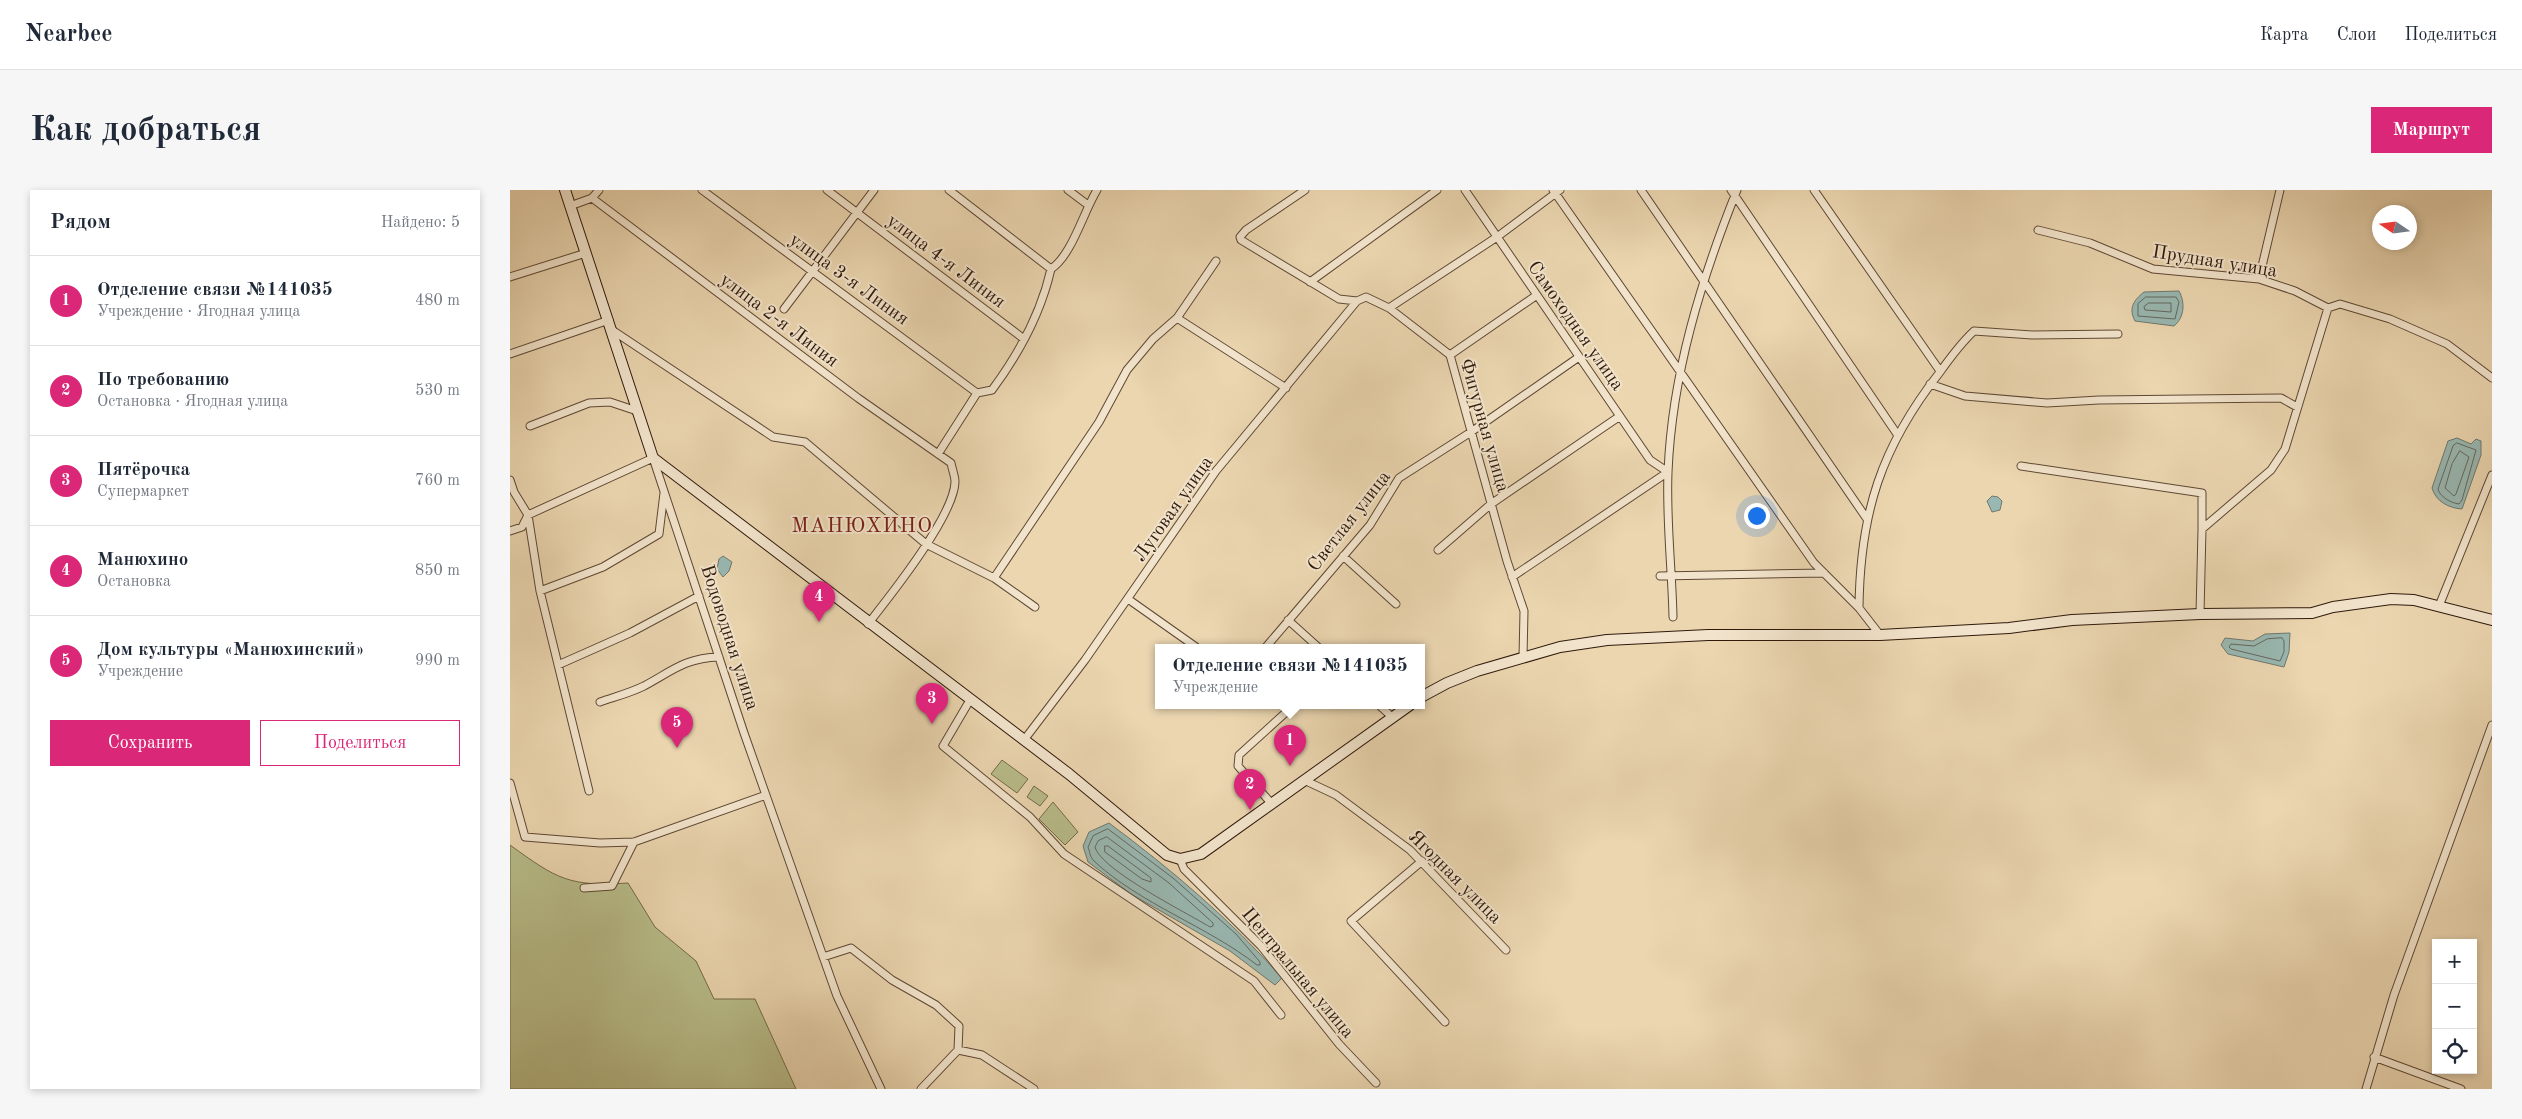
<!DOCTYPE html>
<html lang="ru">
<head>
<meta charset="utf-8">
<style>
  body { margin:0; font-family:"Old Standard TT",serif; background:#f6f6f7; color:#1f2937 }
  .controls { position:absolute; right:15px; bottom:15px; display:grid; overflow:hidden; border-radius:0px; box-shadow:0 2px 8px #0003 }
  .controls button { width:45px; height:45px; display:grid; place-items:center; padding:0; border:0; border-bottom:1px solid #e0e1e3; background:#fff; color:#1f2937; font:25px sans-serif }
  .compass { position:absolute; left:1862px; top:15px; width:45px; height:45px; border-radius:50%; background:#fff; box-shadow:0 2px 8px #0003; rotate:283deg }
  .you { position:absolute; left:1246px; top:325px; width:18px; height:18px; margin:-12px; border:4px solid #fff; border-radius:50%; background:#1a73e8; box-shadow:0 0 0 8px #1a73e833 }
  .badge { display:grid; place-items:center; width:32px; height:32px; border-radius:50%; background:#db2777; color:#fff; font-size:16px; font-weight:700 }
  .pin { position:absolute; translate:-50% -41px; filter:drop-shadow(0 1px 2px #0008) }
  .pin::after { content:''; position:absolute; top:26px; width:18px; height:15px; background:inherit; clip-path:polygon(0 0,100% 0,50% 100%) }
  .popup { position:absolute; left:645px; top:454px; width:270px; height:65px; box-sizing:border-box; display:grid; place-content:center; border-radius:0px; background:#fff; filter:drop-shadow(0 1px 4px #0005); font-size:16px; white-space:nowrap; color:#747a83 }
  .popup b { font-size:19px; color:#1f2937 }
  .popup::after { content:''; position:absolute; left:50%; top:100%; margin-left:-10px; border:10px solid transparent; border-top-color:#fff }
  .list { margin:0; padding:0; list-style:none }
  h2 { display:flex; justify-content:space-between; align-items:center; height:65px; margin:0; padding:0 20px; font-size:21px }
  h2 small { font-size:16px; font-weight:400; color:#747a83 }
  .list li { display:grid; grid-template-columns:32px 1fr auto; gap:15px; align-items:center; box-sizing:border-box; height:90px; padding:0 20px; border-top:1px solid #e0e1e3 }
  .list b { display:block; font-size:19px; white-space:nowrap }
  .list p { margin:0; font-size:16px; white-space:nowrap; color:#747a83 }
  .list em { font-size:16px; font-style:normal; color:#747a83 }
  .actions { display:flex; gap:10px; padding:15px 20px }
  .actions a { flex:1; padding:11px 0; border:1px solid #db2777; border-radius:0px; text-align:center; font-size:18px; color:#db2777 }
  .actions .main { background:#db2777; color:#fff }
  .icon { flex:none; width:28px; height:28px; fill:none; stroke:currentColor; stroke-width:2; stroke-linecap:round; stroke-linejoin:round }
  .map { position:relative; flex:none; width:1982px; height:899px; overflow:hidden; border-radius:0px }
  header { display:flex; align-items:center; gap:30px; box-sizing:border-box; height:70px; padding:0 25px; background:#fff; border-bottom:1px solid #e0e1e3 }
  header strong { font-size:24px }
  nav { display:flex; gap:28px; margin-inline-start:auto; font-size:18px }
  .intro { display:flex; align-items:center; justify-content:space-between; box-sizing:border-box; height:120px; padding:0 30px }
  h1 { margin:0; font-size:35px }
  .button { padding:12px 22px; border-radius:0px; background:#db2777; color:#fff; font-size:18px; font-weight:700 }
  main { display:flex; gap:30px; padding:0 30px }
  aside { flex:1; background:#fff; border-radius:0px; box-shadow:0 2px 8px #0003 }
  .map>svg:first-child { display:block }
  .green { fill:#b8bd8a; stroke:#746b4a }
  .water { fill:#99b8b2; stroke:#6f786f }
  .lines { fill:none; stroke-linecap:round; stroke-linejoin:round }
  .shore { stroke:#64685e; stroke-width:1 }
  .street-casing { stroke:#5e4834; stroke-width:9 }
  .secondary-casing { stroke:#2f190b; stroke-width:12 }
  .street { stroke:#f2e4cc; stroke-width:7 }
  .secondary { stroke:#f2e4cc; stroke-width:10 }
  .labels { text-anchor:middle; stroke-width:4; stroke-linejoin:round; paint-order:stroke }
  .street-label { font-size:19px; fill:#2f190b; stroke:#f2e4cc }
  .quarter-label { font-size:21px; letter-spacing:1px; fill:#7a1f14; stroke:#f2e4cc }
</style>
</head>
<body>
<header>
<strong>Nearbee</strong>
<nav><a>Карта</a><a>Слои</a><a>Поделиться</a></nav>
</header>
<div class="intro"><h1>Как добраться</h1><a class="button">Маршрут</a></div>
<main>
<aside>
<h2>Рядом<small>Найдено: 5</small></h2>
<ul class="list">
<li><span class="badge">1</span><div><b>Отделение связи №141035</b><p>Учреждение · Ягодная улица</p></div><em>480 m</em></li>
<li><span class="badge">2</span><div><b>По требованию</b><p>Остановка · Ягодная улица</p></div><em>530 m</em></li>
<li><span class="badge">3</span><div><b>Пятёрочка</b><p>Супермаркет</p></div><em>760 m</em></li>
<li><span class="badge">4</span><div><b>Манюхино</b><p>Остановка</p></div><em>850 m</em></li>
<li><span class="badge">5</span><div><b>Дом культуры «Манюхинский»</b><p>Учреждение</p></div><em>990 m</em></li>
</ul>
<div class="actions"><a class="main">Сохранить</a><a>Поделиться</a></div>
</aside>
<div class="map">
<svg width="1982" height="899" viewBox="0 0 1982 899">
  <rect width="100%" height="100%" fill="#ebd6b0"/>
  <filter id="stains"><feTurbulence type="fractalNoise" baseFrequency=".004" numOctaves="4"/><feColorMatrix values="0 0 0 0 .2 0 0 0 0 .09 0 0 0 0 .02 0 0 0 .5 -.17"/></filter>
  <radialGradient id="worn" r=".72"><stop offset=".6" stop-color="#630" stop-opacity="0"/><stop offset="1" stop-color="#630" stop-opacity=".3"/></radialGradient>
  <!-- green -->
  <path class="green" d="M 492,570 L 518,589 L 507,603 L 481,584 Z
    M 524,596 L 538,606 L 530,616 L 517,607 Z
    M 543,612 L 568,642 L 555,655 L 529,629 Z
    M 0,655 C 47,689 59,697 118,693 L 145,737 L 186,771 L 204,809 L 245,809 L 286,899 L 0,899 Z"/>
  <!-- water -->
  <path class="water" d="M 1669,101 C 1675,112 1675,127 1664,136 L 1625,131 C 1618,118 1624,110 1634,102 Z
    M 1947,248 L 1961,254 L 1966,249 L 1971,251 L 1971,265 L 1952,319 C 1939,318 1926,312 1922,298 L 1938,251 Z
    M 1482,306 L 1488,307 L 1492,311 L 1490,320 L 1482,322 L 1477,311 Z
    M 213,366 L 222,372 L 219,381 L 213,387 L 207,379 L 209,369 Z
    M 1780,443 L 1779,462 L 1774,477 L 1718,464 L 1711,455 L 1715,448 L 1743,451 L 1755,444 Z
    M 599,633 C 662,680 720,729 772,788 L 765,795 L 720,761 L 621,704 L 578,672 L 573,656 L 579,642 Z"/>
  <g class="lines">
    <!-- shore -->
    <path class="shore" d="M 1636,107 L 1666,107 L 1669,112 L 1665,129 L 1628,126 L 1628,114 Z
      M 1639,113 L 1661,113 L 1661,122 L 1635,120 L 1634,117 Z
      M 1947,253 L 1966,260 L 1952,310 L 1949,314 C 1941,313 1930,307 1928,299 L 1943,256 Z
      M 1950,261 L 1959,267 L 1946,304 L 1944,306 L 1935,298 L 1942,274 Z
      M 1772,448 L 1774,451 L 1774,462 L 1770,471 L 1721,459 L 1719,457 L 1721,454 L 1744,456 L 1757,449 Z
      M 598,639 L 663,688 L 726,744 L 750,772 L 750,775 L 747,775 C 697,736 630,714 584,671 C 580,667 580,662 578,657 L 583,646 Z
      M 597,647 L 659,693 L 703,733 L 703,736 L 700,737 C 677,723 591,680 585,657 L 588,651 Z
      M 595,656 L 598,656 L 641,688 L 641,692 L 632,689 L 595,662 Z"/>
    <!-- street casing -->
    <g class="street-casing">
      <path id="street" d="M 192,0 L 467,203
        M 317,0 L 514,149
        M 439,0 L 541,79
        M 558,0 L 578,15
        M 795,0 L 736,40 L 730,47 L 731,50 L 829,109 L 847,111 L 856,107 L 879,118 L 940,165 L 997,371 L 1014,421 L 1013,467
        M 955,0 L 1140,270 L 1158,282 L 1002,387
        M 1043,0 L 1304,373 L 1349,418 L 1370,445
        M 1131,0 L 1357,329
        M 1221,0 L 1387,244
        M 1304,0 L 1430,181
        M 82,8 L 348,208 L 441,273 C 442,279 445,286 445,292 C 444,326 380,406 358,434
        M 60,16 L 82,8 L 89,0
        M 1528,40 L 1580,53 L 1643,79 L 1749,89 L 1785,101 L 1818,118
        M 0,87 L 76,63
        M 1749,89 L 1770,0
        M 800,92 L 927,0
        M 879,118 L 987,47 L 1050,0
        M 274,119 L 364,0
        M 667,128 L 776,198
        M 102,140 L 263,247 L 295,252 L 416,354 L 484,388 L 525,417
        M 0,164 L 99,130
        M 940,165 L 1027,105
        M 1420,194 L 1455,206 L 1537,213 L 1589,210 L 1771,208 L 1787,217
        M 20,236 L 79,213 L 100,212 L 127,221
        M 428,264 L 467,203 L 482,200 C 508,165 531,123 541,79 C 562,65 573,23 587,0
        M 1511,276 L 1692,303 L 1692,339
        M 0,290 L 4,302 L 18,325 L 30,401 L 79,601
        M 0,341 L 12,337 L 18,325 L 143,268 L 234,543 L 327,806 L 371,899
        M 928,360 L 981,314 L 1110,226
        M 833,366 L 886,414
        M 1150,386 L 1314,383
        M 484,388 L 589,232 L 617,180 L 643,149 L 667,128 L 706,71
        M 30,401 L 93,377 L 149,344 L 154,303
        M 618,409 L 686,457
        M 1929,416 L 1982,285
        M 1349,418 C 1350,323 1371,257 1430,182 C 1440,168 1451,153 1464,141 L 1522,145 L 1608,144
        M 1690,424 L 1692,339 L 1761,280 L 1775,259 L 1818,118 L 1830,114 L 1880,129 L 1937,154 L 1982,188
        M 1163,427 C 1162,379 1156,330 1158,282 C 1162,184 1191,90 1227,0
        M 778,430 L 808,457
        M 756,457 L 860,335 L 889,288 L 961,242 L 1069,167
        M 48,475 L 120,443 L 189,406
        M 460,510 L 433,556 L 520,627 L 554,664 L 744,791 L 771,825
        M 90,512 C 104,507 120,503 134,496 C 162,481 175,468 209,467
        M 869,515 L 882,527
        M 514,550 L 575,470 L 706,281 L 847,111
        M 794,590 L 826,605 L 900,660 L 996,760
        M 0,593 L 15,647 L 90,653 L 124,652 L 256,605
        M 761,613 L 728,576 L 729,565 L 784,515
        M 670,669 L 674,679 L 751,756 L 829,854 L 866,893
        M 912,671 L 841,731 L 935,832
        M 74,698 L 102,696 L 124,652
        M 313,767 L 341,758 L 382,790 L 426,815 L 449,836 L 448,860
        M 1864,867 L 1951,899
        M 411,899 L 448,860 L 472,865 L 524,899
        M 1856,899 L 1884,805 L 1982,535"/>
    </g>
    <!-- secondary casing -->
    <g class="secondary-casing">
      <path id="secondary" d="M 55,0 L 143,268 L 559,584 L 657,665 L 670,669 L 691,664 L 900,515
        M 911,507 L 937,493 L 967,481 L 1050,457 L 1097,450 L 1198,445 L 1370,445 L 1499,438 L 1562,430 L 1690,424 L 1802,423 L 1823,417 L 1881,409 L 1904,410 L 1982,430"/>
    </g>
    <!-- street -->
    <use href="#street" class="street"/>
    <!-- secondary -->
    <use href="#secondary" class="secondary"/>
  </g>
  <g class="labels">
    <!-- street labels -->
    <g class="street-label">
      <text transform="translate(437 70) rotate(37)" y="7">улица 4-я Линия</text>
      <text transform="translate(1705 70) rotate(9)" y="7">Прудная улица</text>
      <text transform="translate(340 88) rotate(36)" y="7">улица 3-я Линия</text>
      <text transform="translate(270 129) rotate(37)" y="7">улица 2-я Линия</text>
      <text transform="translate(1067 135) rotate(55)" y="7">Самоходная улица</text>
      <text transform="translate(976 235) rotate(74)" y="7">Фигурная улица</text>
      <text transform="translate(662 318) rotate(-55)" y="7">Луговая улица</text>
      <text transform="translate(838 330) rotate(-52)" y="7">Светлая улица</text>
      <text transform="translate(221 447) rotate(72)" y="7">Водоводная улица</text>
      <text transform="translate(946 686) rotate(45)" y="7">Ягодная улица</text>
      <text transform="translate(789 782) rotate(50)" y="7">Центральная улица</text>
    </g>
    <!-- quarter labels -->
    <g class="quarter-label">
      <text x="352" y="342">МАНЮХИНО</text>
    </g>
  </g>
  <rect width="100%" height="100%" filter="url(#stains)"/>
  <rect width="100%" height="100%" fill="url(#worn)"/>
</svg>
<div class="controls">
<button>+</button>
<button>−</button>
<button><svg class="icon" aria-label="locate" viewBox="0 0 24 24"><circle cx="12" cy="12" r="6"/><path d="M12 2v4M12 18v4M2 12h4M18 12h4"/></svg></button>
</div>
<svg class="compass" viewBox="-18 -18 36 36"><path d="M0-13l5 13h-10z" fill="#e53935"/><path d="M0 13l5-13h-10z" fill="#747a83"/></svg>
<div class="you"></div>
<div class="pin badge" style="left:780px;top:576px">1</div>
<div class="popup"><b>Отделение связи №141035</b>Учреждение</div>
<div class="pin badge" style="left:740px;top:620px">2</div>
<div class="pin badge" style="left:422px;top:534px">3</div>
<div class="pin badge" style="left:309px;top:432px">4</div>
<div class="pin badge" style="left:167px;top:558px">5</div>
</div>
</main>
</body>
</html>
